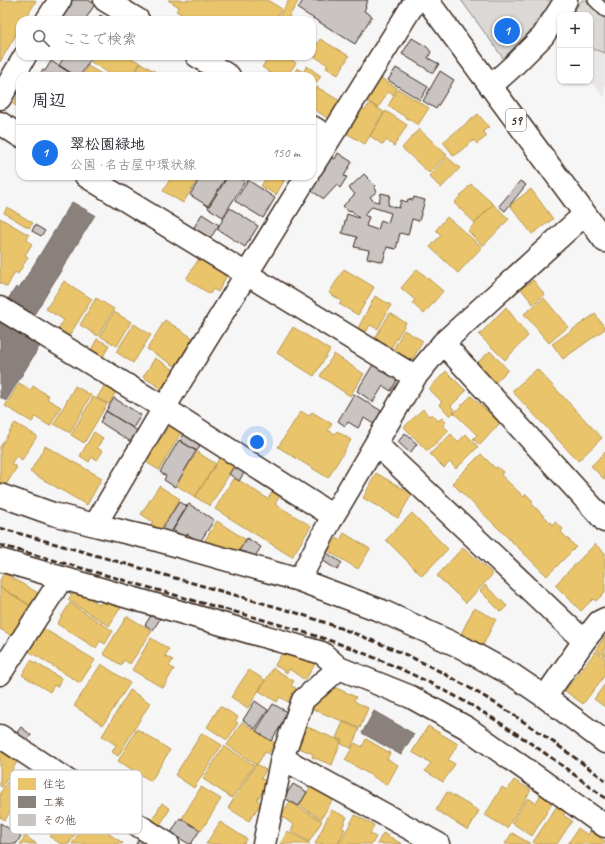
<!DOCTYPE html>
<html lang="ja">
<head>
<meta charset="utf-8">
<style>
  body { margin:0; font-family:Caveat,"Klee One",sans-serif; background:#f7f7f7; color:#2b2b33 }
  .controls { position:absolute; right:12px; top:12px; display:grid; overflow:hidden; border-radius:8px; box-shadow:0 1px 3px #0004 }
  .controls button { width:36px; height:36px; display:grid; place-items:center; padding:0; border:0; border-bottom:1px solid #e1e1e2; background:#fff; color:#2b2b33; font:20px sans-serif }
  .you { position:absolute; left:257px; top:442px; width:14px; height:14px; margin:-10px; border:3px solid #fff; border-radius:50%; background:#1a73e8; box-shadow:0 0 0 6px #1a73e833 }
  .badge { display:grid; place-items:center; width:26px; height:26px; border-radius:50%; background:#1a73e8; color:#fff; font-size:13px; font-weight:700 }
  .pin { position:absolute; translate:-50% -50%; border:2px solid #fff; box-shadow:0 1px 4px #0006 }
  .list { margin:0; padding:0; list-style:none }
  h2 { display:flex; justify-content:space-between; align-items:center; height:52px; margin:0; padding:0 16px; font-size:17px }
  h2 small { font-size:13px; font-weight:400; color:#7c7c81 }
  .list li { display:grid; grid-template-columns:26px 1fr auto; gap:12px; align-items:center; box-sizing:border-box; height:56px; padding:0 16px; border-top:1px solid #e1e1e2 }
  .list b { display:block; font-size:15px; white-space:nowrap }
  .list p { margin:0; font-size:13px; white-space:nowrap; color:#7c7c81 }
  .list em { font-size:13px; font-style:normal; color:#7c7c81 }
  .icon { flex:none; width:22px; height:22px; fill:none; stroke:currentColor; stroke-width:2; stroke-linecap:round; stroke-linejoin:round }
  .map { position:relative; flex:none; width:605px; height:844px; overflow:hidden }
  .search { position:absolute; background:#fff; box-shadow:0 1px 3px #0004; left:16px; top:16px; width:300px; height:44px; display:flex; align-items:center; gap:10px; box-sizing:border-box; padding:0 14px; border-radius:12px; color:#7c7c81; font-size:15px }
  .panel { position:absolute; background:#fff; box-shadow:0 1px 3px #0004; left:16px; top:72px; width:300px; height:108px; border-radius:12px }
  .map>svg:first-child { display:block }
  .built { fill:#e9e7e6 }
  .green { fill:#dbd9d6; stroke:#8b827a }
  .homes { fill:#e9c46a; stroke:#b59653 }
  .industry { fill:#8a817c; stroke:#726760 }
  .building { fill:#c9c3c1; stroke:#3b2a1e; fill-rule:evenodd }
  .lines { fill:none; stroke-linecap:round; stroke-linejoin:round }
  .lane-casing { stroke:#3b2a1e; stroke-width:14 }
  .street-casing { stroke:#3b2a1e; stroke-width:25 }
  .primary-casing { stroke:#3b2a1e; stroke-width:25 }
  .lane { stroke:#fff; stroke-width:11 }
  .street { stroke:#fff; stroke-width:22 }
  .primary { stroke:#fff; stroke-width:22 }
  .rail { stroke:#3b2a1e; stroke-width:3; stroke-dasharray:6 3; stroke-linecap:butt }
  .labels { text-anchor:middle; stroke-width:4; stroke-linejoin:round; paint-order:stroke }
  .shield { fill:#fff; stroke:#766a62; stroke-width:1 }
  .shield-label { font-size:13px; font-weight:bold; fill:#3b2a1e }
  .key { fill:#fff; stroke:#c4bfbc; stroke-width:1 }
  .key-label { font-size:11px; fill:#3b2a1e }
</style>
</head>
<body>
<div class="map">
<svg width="605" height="844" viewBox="0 0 605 844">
  <rect width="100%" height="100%" fill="#f7f6f6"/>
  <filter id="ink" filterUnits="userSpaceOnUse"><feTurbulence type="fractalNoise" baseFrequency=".025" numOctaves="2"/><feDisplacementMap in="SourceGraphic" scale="8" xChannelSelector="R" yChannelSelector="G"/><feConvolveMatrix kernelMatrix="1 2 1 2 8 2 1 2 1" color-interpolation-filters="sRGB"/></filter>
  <g filter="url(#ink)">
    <!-- built -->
    <path class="built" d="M 582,0 L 605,0 L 605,98 L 590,81 L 590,15 L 571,15 Z"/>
    <!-- green -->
    <path class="green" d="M 461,0 L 553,0 L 506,62 Z
      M 582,0 L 605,0 L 605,53 L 590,48 L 590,15 L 571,15 Z"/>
    <!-- homes -->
    <path class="homes" d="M 0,0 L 35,0 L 36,1 L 25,20 L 20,20 L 20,28 L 0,62 Z
      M 168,0 L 248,0 L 250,1 L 251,0 L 267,0 L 282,9 L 275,20 L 192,20 L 176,11 L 179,7 Z
      M 289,0 L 299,0 L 287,20 L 277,20 Z
      M 320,39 L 349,56 L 338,75 L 326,68 L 328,65 L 312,55 L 312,53 Z
      M 95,56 L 128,56 L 140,63 L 132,76 L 113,76 L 91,62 Z
      M 270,56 L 286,56 L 296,63 L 287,76 L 274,76 L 262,67 Z
      M 141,63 L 162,76 L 134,76 Z
      M 88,66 L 105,76 L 82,76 Z
      M 307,66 L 321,76 L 312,89 L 312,76 L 292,76 L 297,68 L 303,72 Z
      M 376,75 L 397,88 L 393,95 L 388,92 L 378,108 L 362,98 Z
      M 317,87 L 340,101 L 329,119 L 312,108 L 312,95 Z
      M 398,89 L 429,108 L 418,125 L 388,106 Z
      M 20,91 L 20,108 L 13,104 Z
      M 370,103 L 384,112 L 365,144 L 346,133 L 362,107 L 365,110 Z
      M 386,111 L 407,125 L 394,146 L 386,140 L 383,145 L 370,136 Z
      M 478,114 L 489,127 L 483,131 L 487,136 L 477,144 L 474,140 L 454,156 L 443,142 Z
      M 419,129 L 447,155 L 429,173 L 402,148 Z
      M 447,157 L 460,168 L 441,188 L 429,176 Z
      M 172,176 L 200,176 L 183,203 L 163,191 Z
      M 267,176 L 276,176 L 284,181 L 276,195 L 261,186 Z
      M 276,176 L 287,176 L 284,181 Z
      M 471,184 L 493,204 L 475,223 L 454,203 Z
      M 531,189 L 553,219 L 532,234 L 510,205 Z
      M 493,204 L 509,219 L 483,246 L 468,231 Z
      M 7,207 L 33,223 L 29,228 L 4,213 Z
      M 447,217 L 482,247 L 458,273 L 430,247 L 441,235 L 436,230 Z
      M 0,218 L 29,235 L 27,240 L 32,244 L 25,255 L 28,257 L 18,274 L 15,272 L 7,287 L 0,283 Z
      M 200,257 L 225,273 L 224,275 L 226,277 L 218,292 L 213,289 L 210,294 L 186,279 Z
      M 344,269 L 374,287 L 358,315 L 339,304 L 342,301 L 329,293 Z
      M 417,269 L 443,291 L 424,314 L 412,303 L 415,300 L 401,288 Z
      M 533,280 L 545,295 L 533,304 L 521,289 Z
      M 64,281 L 92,299 L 69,336 L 58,329 L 64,320 L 46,309 Z
      M 375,296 L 391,305 L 378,329 L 370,325 L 365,334 L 357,330 Z
      M 96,298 L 114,309 L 98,336 L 80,325 Z
      M 544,298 L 568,327 L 549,343 L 524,314 Z
      M 506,307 L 528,336 L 505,360 L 479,335 Z
      M 114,312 L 131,322 L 117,346 L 100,336 Z
      M 390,313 L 406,323 L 391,348 L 375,338 Z
      M 595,314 L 605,328 L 605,329 L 563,359 L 552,344 Z
      M 165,320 L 193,338 L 175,366 L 147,349 Z
      M 134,324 L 151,335 L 133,363 L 116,352 Z
      M 293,327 L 330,350 L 314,376 L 277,353 Z
      M 404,330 L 423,341 L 412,360 L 393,350 Z
      M 97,339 L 109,345 L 102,359 L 90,352 Z
      M 490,351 L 508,370 L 494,384 L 475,365 Z
      M 334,354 L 364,374 L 350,396 L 320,376 Z
      M 155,358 L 176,371 L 164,390 L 143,377 Z
      M 537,369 L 602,438 L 578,461 L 512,391 Z
      M 446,371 L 466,391 L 451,406 L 455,411 L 450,416 L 439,404 L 442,402 L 429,389 Z
      M 19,383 L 31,390 L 33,386 L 49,396 L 47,399 L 61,407 L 50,426 L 35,417 L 32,422 L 5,406 Z
      M 106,383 L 117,390 L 109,404 L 97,398 Z
      M 75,386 L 91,395 L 70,433 L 54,424 Z
      M 471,396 L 500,423 L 480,445 L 473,439 L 477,435 L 454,413 Z
      M 93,397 L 107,404 L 84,443 L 71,435 Z
      M 423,409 L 429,416 L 432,414 L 438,421 L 442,418 L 446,422 L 443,425 L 449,431 L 427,451 L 404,427 Z
      M 301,411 L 309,416 L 312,412 L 332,424 L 328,430 L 335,434 L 337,431 L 351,440 L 328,478 L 278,447 Z
      M 15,423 L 37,436 L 22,460 L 16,456 L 11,464 L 17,467 L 4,488 L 0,485 L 0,447 Z
      M 170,424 L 182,431 L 159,470 L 144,461 L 158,437 L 161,439 Z
      M 94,432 L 103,438 L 97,448 L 103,451 L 97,460 L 92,457 L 89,462 L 80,456 Z
      M 451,434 L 458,442 L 466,434 L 478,447 L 456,469 L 450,462 L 444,468 L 430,454 Z
      M 45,446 L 102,478 L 87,505 L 30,472 Z
      M 197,452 L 216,464 L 195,497 L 176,485 Z
      M 605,452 L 605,480 L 591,466 Z
      M 481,454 L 495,468 L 497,467 L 503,472 L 501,475 L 524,497 L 526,494 L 533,501 L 531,503 L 553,525 L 555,522 L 563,529 L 561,532 L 576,547 L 547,576 L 452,483 Z
      M 221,456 L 235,465 L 210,506 L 195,497 Z
      M 376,473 L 412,494 L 398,518 L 363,498 Z
      M 234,477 L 268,499 L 274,489 L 281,494 L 275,504 L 311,526 L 292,557 L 215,509 Z
      M 159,486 L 180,499 L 160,530 L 151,524 L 153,522 L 141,514 Z
      M 412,513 L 448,549 L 422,576 L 386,540 Z
      M 217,521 L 246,540 L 237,553 L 228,547 L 226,550 L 221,550 L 205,540 Z
      M 344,533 L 370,549 L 358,569 L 328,551 L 337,538 L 340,540 Z
      M 595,544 L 605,553 L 605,592 L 596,601 L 593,599 L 581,611 L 555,585 Z
      M 463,547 L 493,574 L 466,603 L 437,576 Z
      M 4,573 L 38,593 L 31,606 L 0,587 L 0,580 Z
      M 485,585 L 507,606 L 501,612 L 480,591 Z
      M 0,587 L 31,606 L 12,636 L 0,629 Z
      M 75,589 L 100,605 L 105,597 L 121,607 L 109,626 L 68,600 Z
      M 70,603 L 113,631 L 105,644 L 100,641 L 96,648 L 57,624 Z
      M 474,608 L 496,619 L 482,647 L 460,636 Z
      M 127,616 L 152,631 L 130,664 L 124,660 L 121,665 L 103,654 Z
      M 41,627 L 95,660 L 80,683 L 27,650 Z
      M 605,636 L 605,656 L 596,649 Z
      M 151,638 L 169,649 L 165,656 L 173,660 L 169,666 L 174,669 L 163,688 L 132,670 Z
      M 284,650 L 316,663 L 305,680 L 289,669 L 287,673 L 275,665 Z
      M 596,651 L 605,658 L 605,675 L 583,704 L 565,691 Z
      M 31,660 L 62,679 L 57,687 L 54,685 L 50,692 L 22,675 Z
      M 101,664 L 130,683 L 103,725 L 74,706 Z
      M 273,668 L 294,681 L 291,686 L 296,688 L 288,702 L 280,697 L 277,702 L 259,691 Z
      M 249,670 L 265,680 L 248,708 L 231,697 Z
      M 605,684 L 605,707 L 594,699 Z
      M 332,686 L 356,697 L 354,701 L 368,708 L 360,728 L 312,709 L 322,694 L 327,696 Z
      M 130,690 L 150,703 L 118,756 L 112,752 L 116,745 L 102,736 Z
      M 220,706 L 238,717 L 235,721 L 238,723 L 227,740 L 207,727 Z
      M 242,722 L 275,743 L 268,754 L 265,752 L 257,765 L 227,745 Z
      M 343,722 L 359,729 L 351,748 L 341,744 L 342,740 L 336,738 Z
      M 305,726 L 341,741 L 332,765 L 312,757 L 313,754 L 297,747 Z
      M 428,726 L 458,744 L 448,760 L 455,764 L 443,782 L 425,771 L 431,763 L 412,752 Z
      M 137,729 L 170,750 L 151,781 L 118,761 Z
      M 202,733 L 222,745 L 194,788 L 175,775 Z
      M 366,739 L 390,753 L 387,759 L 398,765 L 387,785 L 345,760 L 355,743 L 362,747 Z
      M 224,746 L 254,765 L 232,798 L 203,779 Z
      M 0,751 L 17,762 L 2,787 L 0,786 Z
      M 256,764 L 266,770 L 261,778 L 268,783 L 257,800 L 261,803 L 249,821 L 228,808 Z
      M 13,774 L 28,784 L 5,820 L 0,817 L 0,793 Z
      M 514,780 L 531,790 L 507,828 L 485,815 L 502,787 L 507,790 Z
      M 311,786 L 333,799 L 321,819 L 299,805 Z
      M 201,787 L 221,799 L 201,831 L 182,818 Z
      M 447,792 L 479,811 L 468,830 L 436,810 Z
      M 541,794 L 553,802 L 532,836 L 512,823 L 528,798 L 536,803 Z
      M 290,802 L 322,821 L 309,842 L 291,831 L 294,825 L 281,816 Z
      M 162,803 L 170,809 L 160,825 L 152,820 Z
      M 557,806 L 566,812 L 563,815 L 572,821 L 557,844 L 536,844 L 533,842 Z
      M 331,810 L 347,817 L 342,828 L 345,829 L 338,844 L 315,844 Z
      M 355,815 L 374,825 L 370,834 L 376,837 L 372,844 L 339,844 Z
      M 62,818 L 79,828 L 69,844 L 61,844 L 50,837 Z
      M 87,820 L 102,828 L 104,825 L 112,830 L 109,834 L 123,843 L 122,844 L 72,844 Z
      M 220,822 L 247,839 L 243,844 L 206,844 Z
      M 578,828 L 588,835 L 590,831 L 605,841 L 605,844 L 568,844 Z
      M 288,831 L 310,844 L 280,844 Z
      M 383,833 L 402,844 L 377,844 Z
      M 512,833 L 531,844 L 505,844 Z
      M 25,836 L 37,844 L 20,844 Z"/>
    <!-- industry -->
    <path class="industry" d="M 72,202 L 95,215 L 32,318 L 6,302 L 16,287 L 19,289 Z
      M 0,319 L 41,344 L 6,401 L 0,397 Z
      M 374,711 L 414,734 L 401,755 L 362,733 Z"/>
    <!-- building -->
    <path class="building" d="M 72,0 L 88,0 L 95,4 L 85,20 L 61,20 L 60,19 Z
      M 303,0 L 368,0 L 365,6 L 366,7 L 364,11 L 372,16 L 355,44 L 298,9 Z
      M 100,15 L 109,20 L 97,20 Z
      M 412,38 L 427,47 L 431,52 L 428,58 L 439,64 L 433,73 L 402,54 Z
      M 65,56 L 91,56 L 92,57 L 80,76 L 76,76 L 59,65 Z
      M 51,61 L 75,76 L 39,76 L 43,70 L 45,71 Z
      M 396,68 L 428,87 L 420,100 L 388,80 Z
      M 440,71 L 454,80 L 436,109 L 423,101 Z
      M 338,153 L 352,162 L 344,176 L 347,177 L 340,188 L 337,185 L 324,199 L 307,188 L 331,156 L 335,159 Z
      M 364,174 L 376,186 L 374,188 L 377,191 L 370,197 L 374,201 L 379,202 L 381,193 L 390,195 L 388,205 L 399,208 L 401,200 L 407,202 L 408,199 L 413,200 L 414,197 L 425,200 L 419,221 L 412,219 L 408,235 L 400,233 L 396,249 L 387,247 L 383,262 L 367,258 L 369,250 L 354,247 L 357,237 L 342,233 L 347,214 L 359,218 L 351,210 L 349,212 L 343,206 L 355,194 L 349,188 ZM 372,207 L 391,213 L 388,223 L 381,220 L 378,230 L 366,226 L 369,217 L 366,216 L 364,214 Z
      M 201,176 L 227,176 L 208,206 L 190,195 Z
      M 228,176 L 237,176 L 245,181 L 223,217 L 208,208 Z
      M 248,180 L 275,198 L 263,218 L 235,201 Z
      M 520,181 L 526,185 L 505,211 L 499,206 Z
      M 230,208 L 258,226 L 245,247 L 217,229 Z
      M 202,214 L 219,225 L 209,240 L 193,229 Z
      M 35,225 L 45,231 L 41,236 L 32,231 Z
      M 374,363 L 398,378 L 391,391 L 383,386 L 373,402 L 357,391 Z
      M 354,394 L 383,412 L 375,425 L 364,418 L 358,428 L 348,422 L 345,426 L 338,421 Z
      M 114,398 L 141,415 L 133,428 L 106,411 Z
      M 106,411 L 138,431 L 131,442 L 100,422 Z
      M 186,430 L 203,440 L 197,451 L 180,441 Z
      M 405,433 L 417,444 L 410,453 L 398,442 Z
      M 179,440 L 196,451 L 175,487 L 164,480 L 166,476 L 160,472 Z
      M 235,465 L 245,471 L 239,481 L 229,474 Z
      M 179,502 L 187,506 L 170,534 L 162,529 Z
      M 189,504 L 214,520 L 200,542 L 187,534 L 185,538 L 173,530 Z
      M 247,538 L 261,547 L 251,563 L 237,554 Z
      M 327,553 L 342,563 L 337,570 L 322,560 Z
      M 153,612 L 161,617 L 153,630 L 145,625 Z
      M 255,701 L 268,710 L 255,729 L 243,720 Z
      M 273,704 L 289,713 L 271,741 L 256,731 Z
      M 21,727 L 31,735 L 26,742 L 15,735 Z
      M 293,784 L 307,792 L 299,806 L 284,798 Z
      M 180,818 L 200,830 L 191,844 L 189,844 L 171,833 Z
      M 0,823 L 21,836 L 16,844 L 0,844 Z
      M 139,838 L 148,844 L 136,844 Z"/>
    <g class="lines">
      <!-- lane casing -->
      <g class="lane-casing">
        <path id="lane" d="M 594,0 L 605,11"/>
      </g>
      <!-- street casing -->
      <g class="street-casing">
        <path id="street" d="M 105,0 L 138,20
          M 47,20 L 60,0
          M 197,56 L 229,76
          M 491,86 L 512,67 L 543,36 L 566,0
          M 0,98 L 25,56
          M 0,123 L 20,136
          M 312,127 L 330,138
          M 312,167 L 416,0
          M 86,176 L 415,377
          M 0,308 L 164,408 L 333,516 L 415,377 L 443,343 L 585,214
          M 443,343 L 605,521
          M 376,444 L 584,641
          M 0,495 L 53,514 L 95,525 L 150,538 L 299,580 L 382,611 L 463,648 L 514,676 L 545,697 L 605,742
          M 95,525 L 164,408 L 307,176
          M 0,560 L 322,653 L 339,668 L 411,697 L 467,728 L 538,778 L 605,826
          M 299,580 L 333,516
          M 0,674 L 62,578
          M 545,697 L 584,641 L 599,622 L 605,619
          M 0,736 L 86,793 L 130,820 L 168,844
          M 282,758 L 438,844
          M 264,844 L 282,758 L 303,700 L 339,668"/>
      </g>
      <!-- primary casing -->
      <g class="primary-casing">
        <path id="primary" d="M 427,0 L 605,241"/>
      </g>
      <!-- lane -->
      <use href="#lane" class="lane"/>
      <!-- street -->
      <use href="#street" class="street"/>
      <!-- primary -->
      <use href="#primary" class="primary"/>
      <!-- rail -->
      <path class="rail" d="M 0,528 L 294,612 C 351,631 407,652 459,682 C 510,710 558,745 605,780
        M 0,545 C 67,564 134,583 202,603 C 240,613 279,624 316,636 C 348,646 379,659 409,673 C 480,705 544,751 605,798"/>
    </g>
  </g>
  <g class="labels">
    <!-- shield labels -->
    <rect class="shield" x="506" y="109" width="20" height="22" rx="3"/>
    <g class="shield-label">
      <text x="516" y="125">59</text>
    </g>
  </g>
  <!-- legend -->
  <rect x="10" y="770" width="132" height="64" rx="6" class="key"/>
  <rect x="18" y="778" width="18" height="12" fill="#e9c46a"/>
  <rect x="18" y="796" width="18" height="12" fill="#8a817c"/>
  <rect x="18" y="814" width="18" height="12" fill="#c9c3c1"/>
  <g class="key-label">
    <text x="43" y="788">住宅</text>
    <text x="43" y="806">工業</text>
    <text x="43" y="824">その他</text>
  </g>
</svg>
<div class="controls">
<button>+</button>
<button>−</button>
</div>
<div class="you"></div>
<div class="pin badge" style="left:507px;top:31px">1</div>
<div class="search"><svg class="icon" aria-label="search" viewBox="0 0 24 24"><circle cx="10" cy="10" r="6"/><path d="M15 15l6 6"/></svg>ここで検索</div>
<section class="panel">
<h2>周辺<small></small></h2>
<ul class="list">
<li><span class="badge">1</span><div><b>翠松園緑地</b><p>公園 · 名古屋中環状線</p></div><em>150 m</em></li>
</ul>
</section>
</div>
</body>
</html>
